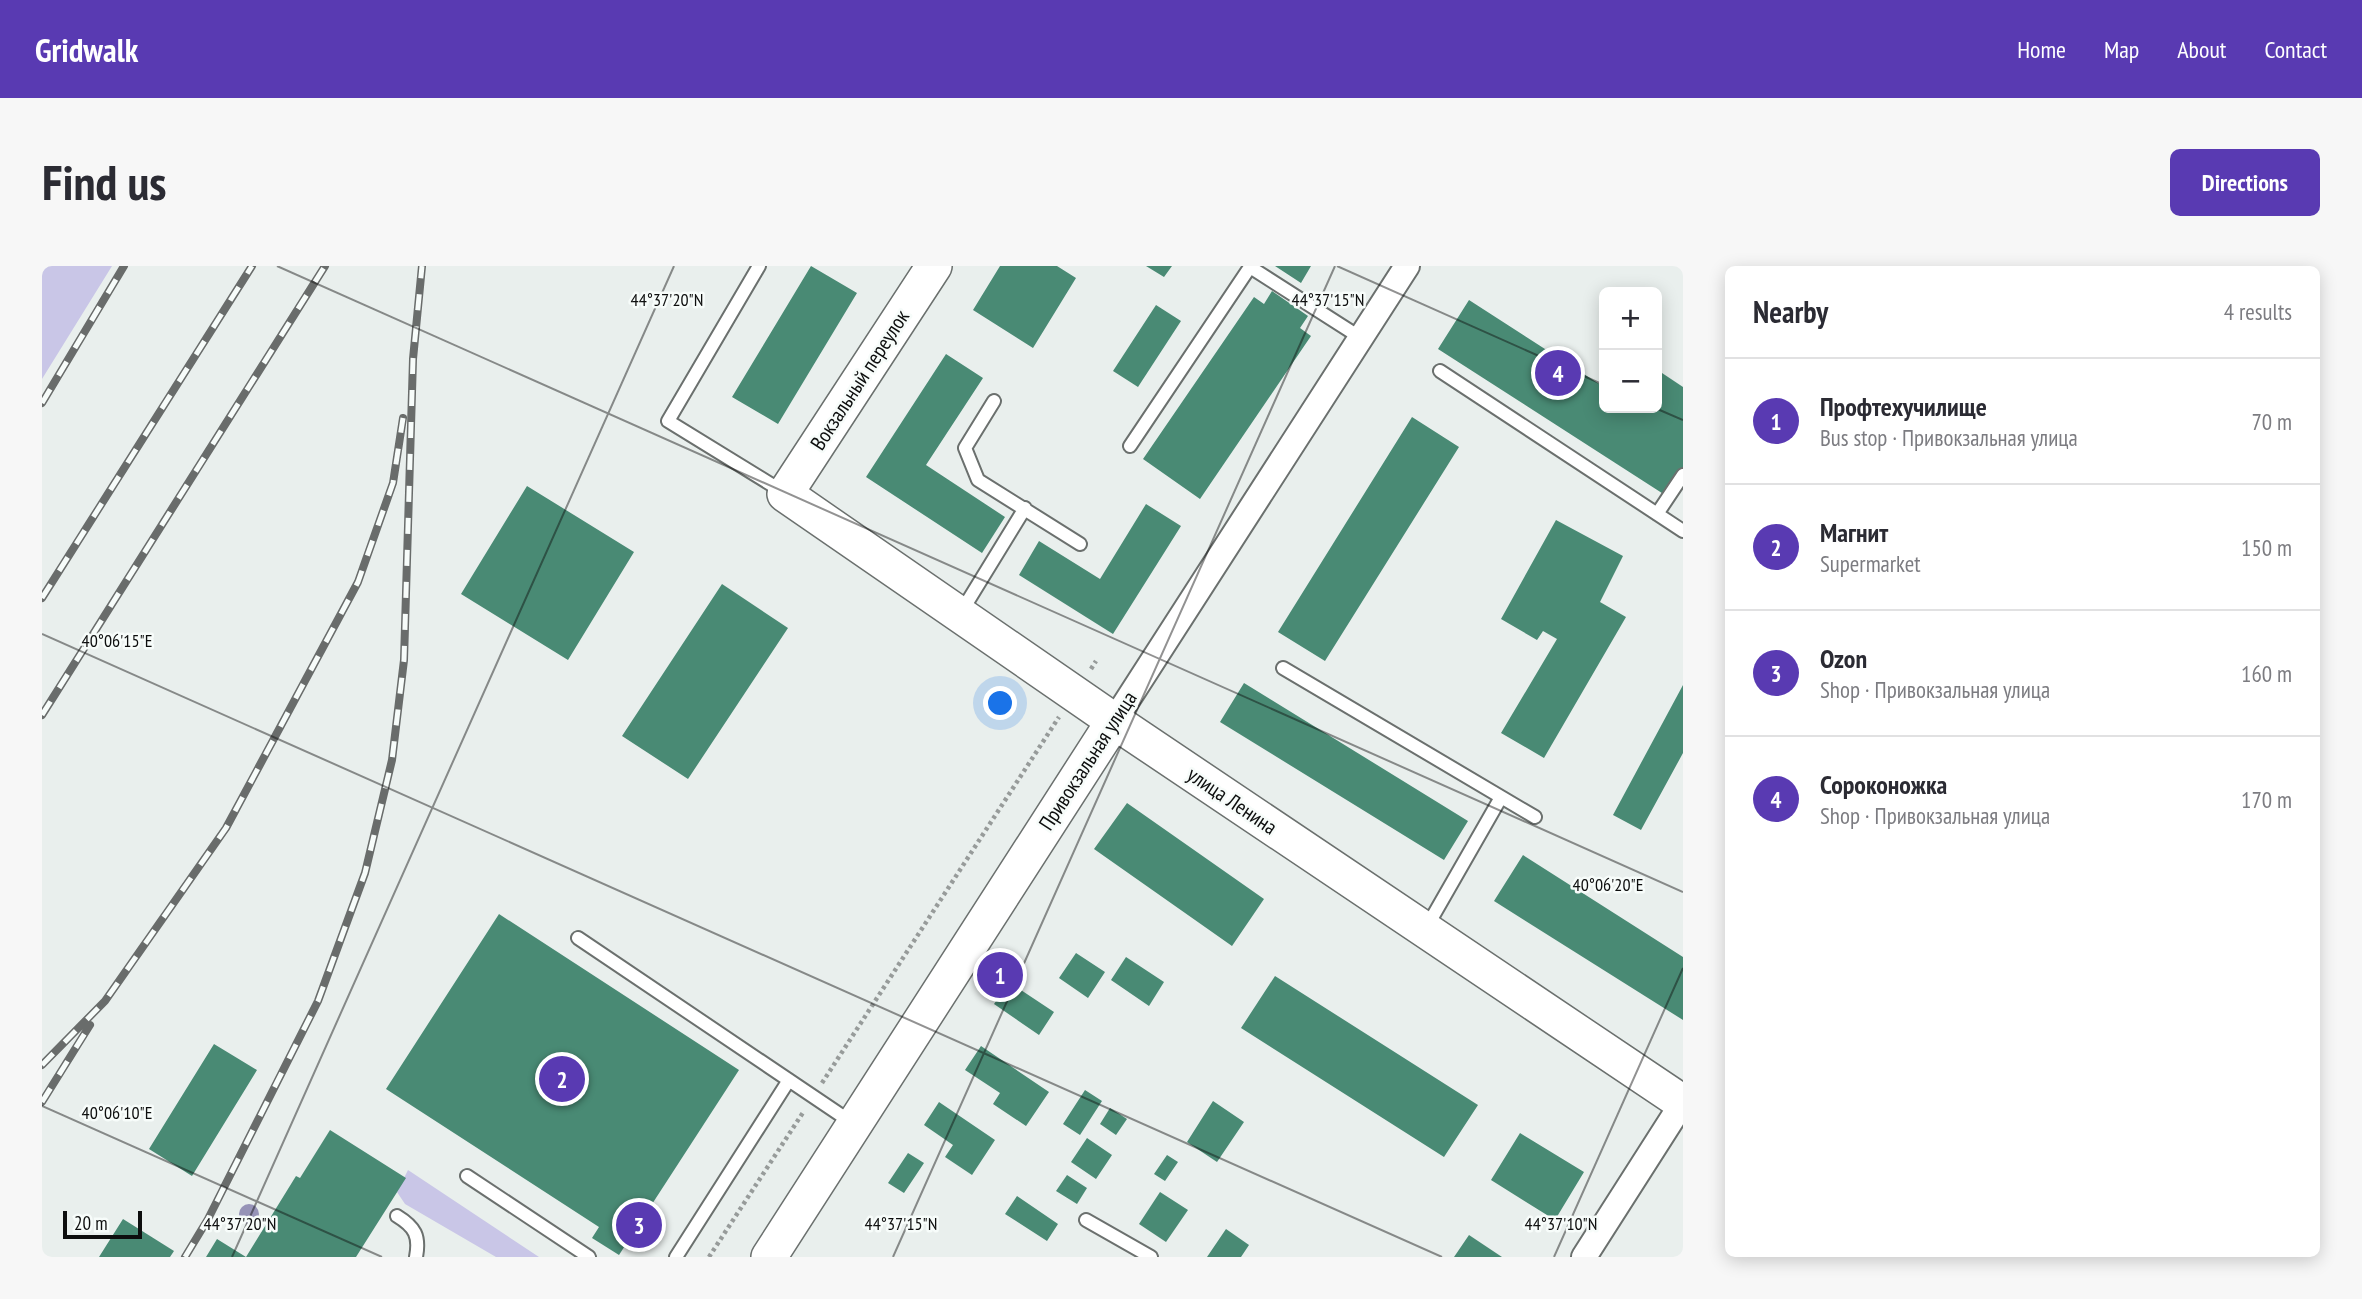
<!DOCTYPE html>
<html lang="en">
<head>
<meta charset="utf-8">
<style>
  body { margin:0; font-family:"PT Sans Narrow",sans-serif; background:#f7f7f7; color:#2b2b33 }
  .controls { position:absolute; right:21px; top:21px; display:grid; overflow:hidden; border-radius:10px; box-shadow:0 4px 18px #0003 }
  .controls button { width:63px; height:63px; display:grid; place-items:center; padding:0; border:0; border-bottom:2px solid #e1e1e2; background:#fff; color:#2b2b33; font:35px sans-serif }
  .scale { position:absolute; left:21px; bottom:18px; width:79px; box-sizing:border-box; padding-left:7px; border:4px solid #0d0e0e; border-top:0; font-size:19px; line-height:24px; white-space:nowrap; color:#0d0e0e; -webkit-text-stroke:5px #f7fcfa; paint-order:stroke }
  .you { position:absolute; left:959px; top:438px; width:24px; height:24px; margin:-18px; border:5px solid #fff; border-radius:50%; background:#1a73e8; box-shadow:0 0 0 10px #1a73e833 }
  .badge { display:grid; place-items:center; width:46px; height:46px; border-radius:50%; background:#593ab2; color:#fff; font-size:23px; font-weight:700 }
  .pin { position:absolute; translate:-50% -50%; border:4px solid #fff; box-shadow:0 2px 7px #0006 }
  .list { margin:0; padding:0; list-style:none }
  h2 { display:flex; justify-content:space-between; align-items:center; height:91px; margin:0; padding:0 28px; font-size:30px }
  h2 small { font-size:23px; font-weight:400; color:#7c7c81 }
  .list li { display:grid; grid-template-columns:46px 1fr auto; gap:21px; align-items:center; box-sizing:border-box; height:126px; padding:0 28px; border-top:2px solid #e1e1e2 }
  .list b { display:block; font-size:26px; white-space:nowrap }
  .list p { margin:0; font-size:23px; white-space:nowrap; color:#7c7c81 }
  .list em { font-size:23px; font-style:normal; color:#7c7c81 }
  .map { position:relative; flex:none; width:1641px; height:991px; overflow:hidden; border-radius:10px }
  header { display:flex; align-items:center; gap:42px; box-sizing:border-box; height:98px; padding:0 35px; background:#593ab2; color:#fff }
  header strong { font-size:33px }
  nav { display:flex; gap:38px; margin-inline-start:auto; font-size:24px }
  .intro { display:flex; align-items:center; justify-content:space-between; box-sizing:border-box; height:168px; padding:0 42px }
  h1 { margin:0; font-size:49px }
  .button { padding:18px 32px; border-radius:10px; background:#593ab2; color:#fff; font-size:24px; font-weight:700 }
  main { display:flex; gap:42px; padding:0 42px }
  aside { flex:1; background:#fff; border-radius:10px; box-shadow:0 4px 18px #0003 }
  .map>svg:first-child { display:block }
  .green { fill:#c9c6e7 }
  .building { fill:#498a74 }
  .lines { fill:none; stroke-linecap:round; stroke-linejoin:round }
  .lane-casing { stroke:#6b706e; stroke-width:16 }
  .street-casing { stroke:#6b706e; stroke-width:28 }
  .secondary-casing { stroke:#6b706e; stroke-width:38 }
  .path { stroke:#979b9a; stroke-width:4.5; stroke-dasharray:3.5 3.5; stroke-linecap:butt }
  .lane { stroke:#fff; stroke-width:12 }
  .street { stroke:#fff; stroke-width:24 }
  .secondary { stroke:#fff; stroke-width:35 }
  .rail-casing { stroke:#696c6b; stroke-width:8 }
  .rail { stroke:#f7fcfa; stroke-width:5; stroke-dasharray:16; stroke-linecap:butt }
  .tree { fill:#9693b7 }
  .ticks { fill:none; stroke:#0d0e0e; stroke-width:2; stroke-opacity:0.45 }
  .labels { text-anchor:middle; stroke-width:5; stroke-linejoin:round; paint-order:stroke }
  .street-label { font-size:21px; fill:#0d0e0e; stroke:#f7fcfa }
  .ticks-label { font-size:18px; text-anchor:middle; fill:#0d0e0e; stroke:#f7fcfa; stroke-width:5; stroke-linejoin:round; paint-order:stroke }
</style>
</head>
<body>
<header>
<strong>Gridwalk</strong>
<nav><a>Home</a><a>Map</a><a>About</a><a>Contact</a></nav>
</header>
<div class="intro"><h1>Find us</h1><a class="button">Directions</a></div>
<main>
<div class="map">
<svg width="1641" height="991" viewBox="0 0 1641 991">
  <rect width="100%" height="100%" fill="#e9efed"/>
  <!-- green -->
  <path class="green" d="M 0,0 L 70,0 L 0,113 Z
    M 366,904 L 497,991 L 454,991 L 363,938 L 355,926 Z"/>
  <!-- building -->
  <path class="building" d="M 769,0 L 815,27 L 736,158 L 690,131 Z
    M 958,0 L 1015,0 L 1034,12 L 991,82 L 931,44 Z
    M 1104,0 L 1130,0 L 1122,11 Z
    M 1233,0 L 1269,0 L 1259,17 Z
    M 1230,25 L 1266,50 L 1258,62 L 1269,70 L 1158,233 L 1101,193 L 1212,31 L 1222,38 Z
    M 1427,34 L 1562,121 L 1562,142 L 1615,142 L 1617,105 L 1641,121 L 1641,202 L 1623,229 L 1396,83 Z
    M 1114,39 L 1139,55 L 1096,121 L 1071,105 Z
    M 904,88 L 941,112 L 884,199 L 963,251 L 940,287 L 824,211 Z
    M 1370,151 L 1417,181 L 1283,395 L 1236,366 Z
    M 485,220 L 592,286 L 526,394 L 419,328 Z
    M 1104,238 L 1139,260 L 1071,368 L 977,309 L 997,275 L 1058,313 Z
    M 1514,254 L 1581,290 L 1558,336 L 1584,351 L 1502,492 L 1459,467 L 1515,373 L 1501,365 L 1495,374 L 1459,353 Z
    M 680,318 L 746,362 L 646,513 L 580,470 Z
    M 1202,417 L 1426,555 L 1402,594 L 1178,456 Z
    M 1641,419 L 1641,487 L 1599,564 L 1571,549 Z
    M 1085,537 L 1222,633 L 1190,680 L 1052,583 Z
    M 1481,589 L 1641,691 L 1641,754 L 1452,635 Z
    M 457,648 L 697,804 L 577,989 L 550,972 L 557,961 L 344,823 Z
    M 1034,687 L 1063,706 L 1046,732 L 1017,712 Z
    M 1084,691 L 1122,716 L 1107,740 L 1069,714 Z
    M 1233,710 L 1436,839 L 1402,891 L 1199,762 Z
    M 967,716 L 1012,746 L 997,769 L 952,738 Z
    M 172,778 L 215,804 L 150,910 L 107,883 Z
    M 939,780 L 1007,826 L 984,860 L 951,838 L 958,827 L 923,804 Z
    M 1043,824 L 1060,835 L 1038,869 L 1021,858 Z
    M 1171,835 L 1202,856 L 1175,896 L 1145,876 Z
    M 897,836 L 953,874 L 930,909 L 903,891 L 911,879 L 882,859 Z
    M 1068,842 L 1085,853 L 1074,869 L 1058,858 Z
    M 288,864 L 364,912 L 314,991 L 164,991 L 175,973 L 204,991 L 254,910 L 258,912 Z
    M 1478,867 L 1542,906 L 1513,954 L 1449,914 Z
    M 1045,872 L 1070,889 L 1054,913 L 1029,896 Z
    M 866,887 L 882,897 L 862,927 L 846,917 Z
    M 1125,889 L 1136,896 L 1123,915 L 1112,908 Z
    M 1025,909 L 1045,922 L 1035,938 L 1014,925 Z
    M 1118,926 L 1146,944 L 1124,976 L 1097,958 Z
    M 975,930 L 1016,958 L 1005,975 L 963,948 Z
    M 81,953 L 132,985 L 128,991 L 57,991 Z
    M 1184,963 L 1207,979 L 1199,991 L 1165,991 Z
    M 1427,969 L 1460,991 L 1412,991 Z"/>
  <g class="lines">
    <!-- lane casing -->
    <g class="lane-casing">
      <path id="lane" d="M 717,0 L 626,155 L 743,227
        M 1398,105 L 1641,265
        M 952,135 L 923,182 L 936,214 L 1038,278
        M 1088,180 L 1208,1 L 1319,72
        M 1615,248 L 1641,209
        M 918,348 L 983,242
        M 1241,402 L 1493,551
        M 1383,664 L 1458,533
        M 536,672 L 809,856
        M 425,910 L 547,991
        M 355,950 C 373,961 378,970 374,991
        M 1044,954 L 1109,991
        M 634,991 L 747,814"/>
    </g>
    <!-- street casing -->
    <g class="street-casing">
      <path id="street" d="M 1072,455 L 1365,0
        M 1542,991 L 1641,836"/>
    </g>
    <!-- secondary casing -->
    <g class="secondary-casing">
      <path id="secondary" d="M 892,0 L 743,228 L 1072,455 L 1641,837
        M 727,991 L 1072,455"/>
    </g>
    <!-- path -->
    <path class="path" d="M 1049,403 L 1054,395
      M 780,817 L 1017,451
      M 667,991 L 762,845"/>
    <!-- lane -->
    <use href="#lane" class="lane"/>
    <!-- street -->
    <use href="#street" class="street"/>
    <!-- secondary -->
    <use href="#secondary" class="secondary"/>
    <!-- rail casing -->
    <g class="rail-casing">
      <path id="rail" d="M 0,137 L 82,0
        M 0,332 L 210,0
        M 0,449 L 283,0
        M 0,799 L 63,735 L 184,562 L 316,316 L 351,217 L 361,152
        M 0,836 L 48,759
        M 143,991 L 166,953 L 276,735 L 323,607 L 350,494 L 362,394 L 371,93 L 380,0"/>
    </g>
    <!-- rail -->
    <use href="#rail" class="rail"/>
  </g>
  <!-- trees -->
  <circle class="tree" cx="207" cy="948" r="10"/>
  <!-- ticks -->
  <path class="ticks" d="M 235,0 L 1641,626M 1295,0 L 1562,119M 1613,142 L 1641,154M 0,368 L 1400,991M 0,840 L 340,991M 190,991 L 632,0M 851,991 L 1293,0M 1512,991 L 1641,702"/>
  <g class="labels">
    <!-- street labels -->
    <g class="street-label">
      <text transform="translate(818 114) rotate(-57)" y="7">Вокзальный переулок</text>
      <text transform="translate(1046 495) rotate(-57)" y="7">Привокзальная улица</text>
      <text transform="translate(1190 535) rotate(34)" y="7">улица Ленина</text>
    </g>
  </g>
  <g class="ticks-label">
    <text x="625" y="40">44°37'20"N</text>
    <text x="1286" y="40">44°37'15"N</text>
    <text x="75" y="381">40°06'15"E</text>
    <text x="1566" y="625">40°06'20"E</text>
    <text x="75" y="853">40°06'10"E</text>
    <text x="198" y="964">44°37'20"N</text>
    <text x="859" y="964">44°37'15"N</text>
    <text x="1519" y="964">44°37'10"N</text>
  </g>
</svg>
<div class="controls">
<button>+</button>
<button>−</button>
</div>
<div class="scale">20 m</div>
<div class="you"></div>
<div class="pin badge" style="left:958px;top:709px">1</div>
<div class="pin badge" style="left:520px;top:813px">2</div>
<div class="pin badge" style="left:597px;top:959px">3</div>
<div class="pin badge" style="left:1516px;top:107px">4</div>
</div>
<aside>
<h2>Nearby<small>4 results</small></h2>
<ul class="list">
<li><span class="badge">1</span><div><b>Профтехучилище</b><p>Bus stop · Привокзальная улица</p></div><em>70 m</em></li>
<li><span class="badge">2</span><div><b>Магнит</b><p>Supermarket</p></div><em>150 m</em></li>
<li><span class="badge">3</span><div><b>Ozon</b><p>Shop · Привокзальная улица</p></div><em>160 m</em></li>
<li><span class="badge">4</span><div><b>Сороконожка</b><p>Shop · Привокзальная улица</p></div><em>170 m</em></li>
</ul>
</aside>
</main>
</body>
</html>
